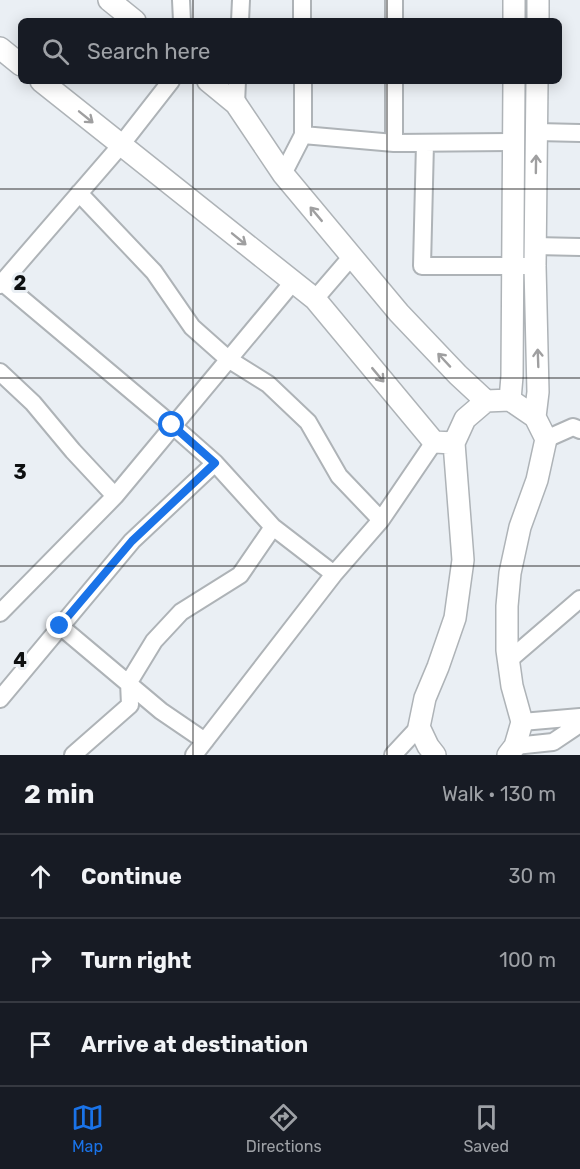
<!DOCTYPE html>
<html lang="en">
<head>
<meta charset="utf-8">
<style>
  body { margin:0; font-family:Rubik,sans-serif; background:#20242c; color:#f1f3f6 }
  .stop { position:absolute; width:18px; height:18px; margin:-14px; border:4px solid #1a73e8; border-radius:50%; background:#fff }
  .stop.end { background:#1a73e8; border-color:#fff; box-shadow:0 2px 6px #0008 }
  .list { margin:0; padding:0; list-style:none }
  h2 { display:flex; justify-content:space-between; align-items:center; height:78px; margin:0; padding:0 24px; font-size:26px }
  h2 small { font-size:20px; font-weight:400; color:#9ea1a6 }
  .list li { display:grid; grid-template-columns:39px 1fr auto; gap:18px; align-items:center; box-sizing:border-box; height:84px; padding:0 24px; border-top:2px solid #363941 }
  .list b { display:block; font-size:22px; white-space:nowrap }
  .list em { font-size:20px; font-style:normal; color:#9ea1a6 }
  .icon { flex:none; width:33px; height:33px; fill:none; stroke:currentColor; stroke-width:2; stroke-linecap:round; stroke-linejoin:round }
  .map { position:relative; flex:none; width:580px; height:755px; overflow:hidden }
  .search { position:absolute; background:#171b24; box-shadow:0 3px 15px #0003; left:18px; right:18px; top:18px; height:66px; display:flex; align-items:center; gap:15px; box-sizing:border-box; padding:0 21px; border-radius:9px; color:#9ea1a6; font-size:22px }
  .sheet { height:330px; background:#171b24 }
  nav { display:flex; justify-content:space-around; align-items:center; box-sizing:border-box; height:84px; border-top:2px solid #363941; background:#171b24; font-size:16px; color:#9ea1a6 }
  nav a { display:grid; justify-items:center; gap:3px }
  nav .on { color:#1a73e8 }
  .map>svg:first-child { display:block }
  .lines { fill:none; stroke-linecap:round; stroke-linejoin:round }
  .minor-casing { stroke:#aeb3b7; stroke-width:20 }
  .tertiary-casing { stroke:#aeb3b7; stroke-width:24 }
  .minor { stroke:#fff; stroke-width:16 }
  .tertiary { stroke:#fff; stroke-width:21 }
  .oneway { stroke:#9f9fa0 }
  .route { stroke:#1a73e8; stroke-width:8 }
  .grid { fill:none; stroke:#0e1011; stroke-width:1.5; stroke-opacity:0.55 }
  .grid-label { font-size:20px; text-anchor:middle; font-weight:bold; fill:#0e1011; stroke:#eaeff4; stroke-width:6; stroke-linejoin:round; paint-order:stroke }
</style>
</head>
<body>
<div class="map">
<svg width="580" height="755" viewBox="0 0 580 755">
  <rect width="100%" height="100%" fill="#eaeff4"/>
  <g class="lines">
    <!-- minor casing -->
    <g class="minor-casing">
      <path id="minor" d="M 181,0 L 182,21
        M 302,0 L 302,21
        M 240,21 L 241,0
        M 394,21 L 394,0
        M 236,104 L 237,81
        M 537,132 L 580,133
        M 303,135 L 394,143 L 513,142
        M 394,143 L 394,81
        M 425,143 L 422,266 L 525,266
        M 283,174 L 303,135 L 303,81
        M 79,193 L 154,272 L 192,327 L 228,359 L 268,384 L 308,422 L 339,476 L 381,520
        M 535,246 L 580,247
        M 2,282 L 172,425 L 215,463 L 273,527 L 334,574
        M 0,285 L 121,145 L 171,81
        M 315,299 L 352,256
        M 0,372 L 33,403 L 73,451 L 115,496
        M 546,439 L 573,427 L 580,430
        M 0,613 L 115,496 L 293,282
        M 60,626 L 161,711 L 205,741
        M 508,661 L 580,599
        M 0,699 L 132,541 L 215,463
        M 522,722 L 580,717
        M 515,746 L 553,742 L 580,724
        M 73,755 L 130,705 L 129,682 L 154,641 L 181,612 L 240,575 L 273,527
        M 194,755 L 334,574 L 381,520 L 434,442
        M 393,755 L 419,727"/>
    </g>
    <!-- tertiary casing -->
    <g class="tertiary-casing">
      <path id="tertiary" d="M 109,0 L 135,21
        M 514,21 L 514,0
        M 538,21 L 538,0
        M 0,48 L 21,65
        M 41,81 L 315,299 L 434,442 L 454,443
        M 208,81 L 236,104 L 283,174 L 399,313 L 458,375 L 486,401
        M 510,400 L 512,376 L 514,81
        M 535,417 L 538,392 L 535,266 L 537,81
        M 435,755 L 428,746 L 419,727 L 425,698 L 438,667 L 455,618 L 463,560 L 454,443 L 465,419 L 486,401 L 510,400 L 535,417 L 546,439 L 537,480 L 520,527 L 510,573 L 507,606 L 507,650 L 512,686 L 522,722 L 515,746 L 508,755"/>
    </g>
    <!-- minor -->
    <use href="#minor" class="minor"/>
    <!-- tertiary -->
    <use href="#tertiary" class="tertiary"/>
  </g>
  <!-- one-way arrows -->
  <defs><path id="oneway-shaft" d="M-6 0H5M1.5-3L5.5 0L1.5 3" fill="none" stroke-width="1.6" stroke-linecap="round" stroke-linejoin="round" transform="scale(1.5)"/></defs>
  <g class="oneway">
    <use href="#oneway-shaft" transform="translate(86 117) rotate(39)"/>
    <use href="#oneway-shaft" transform="translate(536 164) rotate(-89)"/>
    <use href="#oneway-shaft" transform="translate(316 214) rotate(-130)"/>
    <use href="#oneway-shaft" transform="translate(239 239) rotate(39)"/>
    <use href="#oneway-shaft" transform="translate(538 358) rotate(-92)"/>
    <use href="#oneway-shaft" transform="translate(444 360) rotate(-133)"/>
    <use href="#oneway-shaft" transform="translate(378 375) rotate(50)"/>
  </g>
  <g class="lines">
    <!-- route -->
    <path class="route" d="M 60,626 L 132,541 L 215,463 L 172,425"/>
  </g>
  <!-- grid -->
  <path class="grid" d="M 193,0 L 193,21M 387,0 L 387,21M 193,81 L 193,755M 387,81 L 387,755M 0,189 L 580,189M 0,378 L 580,378M 0,566 L 580,566"/>
  <g class="grid-label">
    <text x="20" y="290">2</text>
    <text x="20" y="479">3</text>
    <text x="20" y="667">4</text>
  </g>
</svg>
<div class="stop" style="left:172px;top:425px"></div>
<div class="stop end" style="left:60px;top:626px"></div>
<div class="search"><svg class="icon" aria-label="search" viewBox="0 0 24 24"><circle cx="10" cy="10" r="6"/><path d="M15 15l6 6"/></svg>Search here</div>
</div>
<section class="sheet">
<h2>2 min<small>Walk · 130 m</small></h2>
<ul class="list">
<li><svg class="icon" aria-label="ahead" viewBox="0 0 24 24"><path d="M12 20V5M6 11l6-6 6 6"/></svg><div><b>Continue</b></div><em>30 m</em></li>
<li><svg class="icon" aria-label="right" viewBox="0 0 24 24"><path d="M7 20v-9h11M14 6l5 5-5 5"/></svg><div><b>Turn right</b></div><em>100 m</em></li>
<li><svg class="icon" aria-label="arrive" viewBox="0 0 24 24"><path d="M6 21V4h12l-3 4 3 4H6"/></svg><div><b>Arrive at destination</b></div></li>
</ul>
</section>
<nav>
<a class="on"><svg class="icon" aria-label="map" viewBox="0 0 24 24"><path d="M3 6l6-2 6 2 6-2v14l-6 2-6-2-6 2zM9 4v14M15 6v14"/></svg>Map</a>
<a><svg class="icon" aria-label="directions" viewBox="0 0 24 24"><path d="M12 3l9 9-9 9-9-9zM9 14v-3h6M13 9l2 2-2 2"/></svg>Directions</a>
<a><svg class="icon" aria-label="saved" viewBox="0 0 24 24"><path d="M7 4h10v16l-5-4-5 4z"/></svg>Saved</a>
</nav>
</body>
</html>
